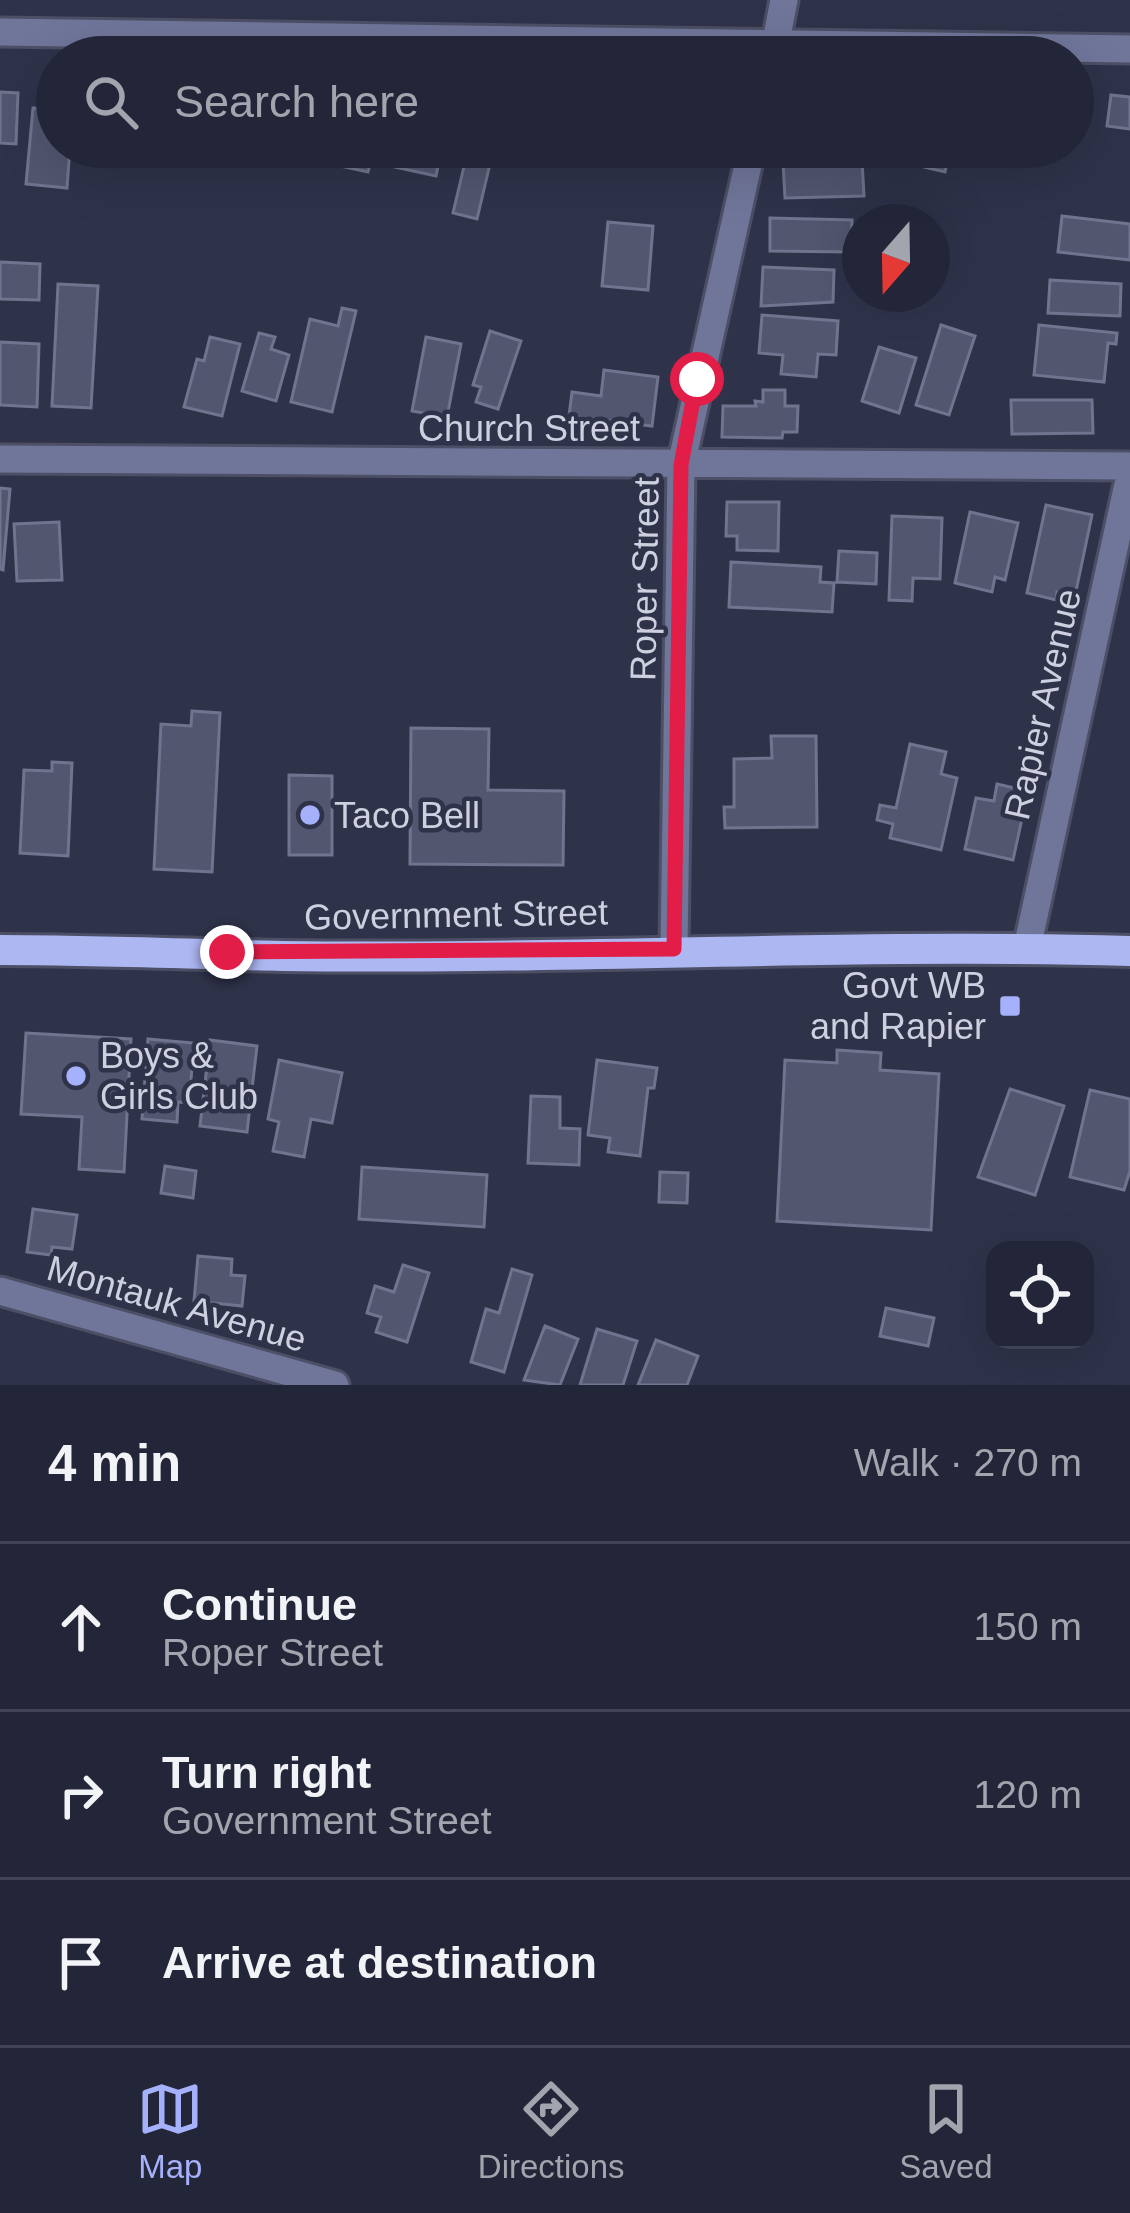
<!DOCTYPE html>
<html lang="en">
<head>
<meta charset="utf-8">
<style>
  body { margin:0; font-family:Helvetica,sans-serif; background:#2b2e40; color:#f1f3f6 }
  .controls { position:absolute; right:36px; bottom:36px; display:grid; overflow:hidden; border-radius:24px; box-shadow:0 12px 48px #0002 }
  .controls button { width:108px; height:108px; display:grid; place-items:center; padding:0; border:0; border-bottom:3px solid #404353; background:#232638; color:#f1f3f6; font:60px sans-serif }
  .compass { position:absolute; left:842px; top:204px; width:108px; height:108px; border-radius:50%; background:#232638; box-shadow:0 12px 48px #0002; rotate:200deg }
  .stop { position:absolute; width:36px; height:36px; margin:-27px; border:9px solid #e11d48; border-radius:50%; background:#fff }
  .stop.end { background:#e11d48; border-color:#fff; box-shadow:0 3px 12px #0008 }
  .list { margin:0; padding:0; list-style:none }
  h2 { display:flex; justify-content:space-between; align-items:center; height:156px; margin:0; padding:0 48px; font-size:51px }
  h2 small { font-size:39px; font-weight:400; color:#a3a5ae }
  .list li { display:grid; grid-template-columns:78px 1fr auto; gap:36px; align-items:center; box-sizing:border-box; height:168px; padding:0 48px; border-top:3px solid #404353 }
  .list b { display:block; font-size:45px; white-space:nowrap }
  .list p { margin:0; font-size:39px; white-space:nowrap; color:#a3a5ae }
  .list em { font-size:39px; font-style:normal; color:#a3a5ae }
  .icon { flex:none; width:66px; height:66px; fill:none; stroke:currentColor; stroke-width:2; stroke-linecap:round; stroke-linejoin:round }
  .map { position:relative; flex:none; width:1130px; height:1385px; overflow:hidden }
  .search { position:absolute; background:#232638; box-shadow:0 12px 48px #0002; left:36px; right:36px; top:36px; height:132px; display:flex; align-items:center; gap:30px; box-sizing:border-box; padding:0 42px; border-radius:66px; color:#a3a5ae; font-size:45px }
  .sheet { height:660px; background:#232638 }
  nav { display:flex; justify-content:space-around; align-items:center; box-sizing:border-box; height:168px; border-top:3px solid #404353; background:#232638; font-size:33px; color:#a3a5ae }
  nav a { display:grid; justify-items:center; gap:6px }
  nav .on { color:#a6b1fc }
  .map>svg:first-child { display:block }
  .building { fill:#52566f; stroke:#70748e; stroke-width:3 }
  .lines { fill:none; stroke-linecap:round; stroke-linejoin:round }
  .minor-casing { stroke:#4c4f65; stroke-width:33 }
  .major-casing { stroke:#4c4f65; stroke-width:36 }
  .minor { stroke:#70769a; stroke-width:27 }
  .major { stroke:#adb7f2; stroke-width:30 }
  .route { stroke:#e11d48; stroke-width:15 }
  .poi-dot { fill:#a6b1fc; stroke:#2f334a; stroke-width:4.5 }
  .labels { text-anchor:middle; stroke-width:9; stroke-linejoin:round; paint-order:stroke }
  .street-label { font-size:36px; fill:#ced0df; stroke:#2f334a }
  .poi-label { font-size:36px; fill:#ced0df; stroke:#2f334a; text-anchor:start }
</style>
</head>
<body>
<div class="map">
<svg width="1130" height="1385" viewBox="0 0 1130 1385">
  <rect width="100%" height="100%" fill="#2f334a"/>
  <!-- building -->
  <path class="building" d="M 0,92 L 18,93 L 16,144 L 0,143 Z
    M 1111,95 L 1130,97 L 1130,129 L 1107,126 Z
    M 33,108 L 57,110 L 57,147 L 70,147 L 67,188 L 26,184 Z
    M 340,147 L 374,147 L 368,172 L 336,165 Z
    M 399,147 L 442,147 L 436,176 L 395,167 Z
    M 454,147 L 494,147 L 477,219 L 453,213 L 466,158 L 452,155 Z
    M 919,147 L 950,147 L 945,172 L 915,165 Z
    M 978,147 L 1012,147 L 1007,166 L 976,158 Z
    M 862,160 L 864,196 L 785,198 L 783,162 Z
    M 1062,216 L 1130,224 L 1130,260 L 1058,252 Z
    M 770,218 L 852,220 L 851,252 L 770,251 Z
    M 608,222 L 653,226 L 648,290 L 602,286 Z
    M 0,262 L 40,264 L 39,300 L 0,299 Z
    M 763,267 L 834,270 L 833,302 L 761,306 Z
    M 1050,280 L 1121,284 L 1120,316 L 1048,313 Z
    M 58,284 L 98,286 L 91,408 L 52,406 Z
    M 342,308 L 356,311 L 332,412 L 291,402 L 310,319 L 338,326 Z
    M 762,315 L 838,321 L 836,355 L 818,354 L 816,377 L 781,374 L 783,355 L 759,353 Z
    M 941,325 L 975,336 L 949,415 L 916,405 Z
    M 1039,325 L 1117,333 L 1116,344 L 1108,343 L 1104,382 L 1034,375 Z
    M 490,331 L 521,341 L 498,409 L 476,402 L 481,387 L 473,385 Z
    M 259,333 L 275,337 L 271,349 L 289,355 L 276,401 L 242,391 Z
    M 210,337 L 240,344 L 222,416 L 184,407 L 197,359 L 204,361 Z
    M 426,337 L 461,344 L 447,417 L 412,411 Z
    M 0,342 L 39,344 L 37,407 L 0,405 Z
    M 879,347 L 916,358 L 899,413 L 862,401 Z
    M 604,370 L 658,377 L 652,426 L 569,416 L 572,392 L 601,396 Z
    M 763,390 L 785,390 L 785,406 L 798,406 L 797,432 L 783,432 L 782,438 L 722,437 L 723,406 L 756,406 L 755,401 L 763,402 Z
    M 1011,400 L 1092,400 L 1093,433 L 1012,434 Z
    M 0,488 L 10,489 L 3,570 L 0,569 Z
    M 727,502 L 779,502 L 778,551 L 737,550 L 737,536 L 726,536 Z
    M 1046,505 L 1092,515 L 1075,596 L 1057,592 L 1056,600 L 1027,593 Z
    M 970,512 L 1018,523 L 1005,580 L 995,577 L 992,592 L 955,583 Z
    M 892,516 L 942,518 L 940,579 L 913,578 L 912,601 L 889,600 Z
    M 59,522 L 62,580 L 17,581 L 14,524 Z
    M 839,551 L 877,553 L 876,584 L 837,582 Z
    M 731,562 L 821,567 L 820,582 L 834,583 L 832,612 L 729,607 Z
    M 192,711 L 220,713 L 212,872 L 154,869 L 161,724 L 191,726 Z
    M 411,728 L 489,729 L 488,790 L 564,791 L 563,865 L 410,864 Z
    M 771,736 L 816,736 L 817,827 L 725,828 L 724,807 L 734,807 L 734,759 L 772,758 Z
    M 910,744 L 946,752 L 941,774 L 957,778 L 941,850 L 890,838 L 893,824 L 877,820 L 880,805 L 896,808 Z
    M 52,762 L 72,763 L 68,856 L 20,853 L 24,770 L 52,771 Z
    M 289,775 L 332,776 L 332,855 L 289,855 Z
    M 997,784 L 1028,791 L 1013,860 L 965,849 L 976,798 L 994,801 Z
    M 26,1033 L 131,1039 L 124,1172 L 79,1169 L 82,1117 L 21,1114 Z
    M 148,1039 L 194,1043 L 189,1103 L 178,1102 L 177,1122 L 142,1119 Z
    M 210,1040 L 257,1046 L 247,1132 L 200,1126 Z
    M 837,1050 L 881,1053 L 880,1070 L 939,1074 L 931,1230 L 777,1221 L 785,1060 L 837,1063 Z
    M 279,1060 L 342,1073 L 332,1123 L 311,1119 L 304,1157 L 273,1151 L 279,1122 L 268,1119 Z
    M 597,1060 L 657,1068 L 654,1088 L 648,1088 L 640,1156 L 608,1152 L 610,1138 L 588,1135 Z
    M 1010,1089 L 1064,1106 L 1035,1195 L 978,1177 Z
    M 1090,1090 L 1130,1099 L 1130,1171 L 1124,1190 L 1070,1177 Z
    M 531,1096 L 560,1097 L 560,1128 L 580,1129 L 579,1165 L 528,1163 Z
    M 165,1166 L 196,1171 L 193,1198 L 161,1193 Z
    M 362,1167 L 487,1175 L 484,1227 L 359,1219 Z
    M 660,1172 L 688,1173 L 687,1203 L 659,1202 Z
    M 33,1209 L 77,1215 L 72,1249 L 52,1247 L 51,1255 L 27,1252 Z
    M 198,1256 L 232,1259 L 231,1275 L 245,1276 L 242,1306 L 194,1301 Z
    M 403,1265 L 429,1273 L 407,1342 L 376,1332 L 381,1317 L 367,1313 L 375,1286 L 394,1292 Z
    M 512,1269 L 532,1275 L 504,1372 L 471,1362 L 486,1309 L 499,1313 Z
    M 886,1308 L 934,1318 L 928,1346 L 880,1336 Z
    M 545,1326 L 578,1339 L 560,1385 L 524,1380 Z
    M 597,1329 L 637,1341 L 623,1385 L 580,1385 Z
    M 656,1340 L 698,1356 L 687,1385 L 638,1385 Z"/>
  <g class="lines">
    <!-- minor casing -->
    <g class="minor-casing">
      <path id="minor" d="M 0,32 L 1130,49
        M 773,57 L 784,0
        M 0,459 L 1130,466
        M 1027,948 L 1130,475
        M 674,949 L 681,465 L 752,147
        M 0,1291 L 335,1385"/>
    </g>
    <!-- major casing -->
    <g class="major-casing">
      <path id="major" d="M 0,950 C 94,950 188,954 282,956 C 565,960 847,943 1130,951"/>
    </g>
    <!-- minor -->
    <use href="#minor" class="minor"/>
    <!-- major -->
    <use href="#major" class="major"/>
  </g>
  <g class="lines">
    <!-- route -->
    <path class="route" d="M 227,952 L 674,949 L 681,465 L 697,379"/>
  </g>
  <!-- markers -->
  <g class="poi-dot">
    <circle cx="310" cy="815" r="12"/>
    <rect x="998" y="994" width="24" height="24" rx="6"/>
    <circle cx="76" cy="1076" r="12"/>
  </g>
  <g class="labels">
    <!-- street labels -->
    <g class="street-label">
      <text x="529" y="441">Church Street</text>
      <text transform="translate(644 579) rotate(-89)" y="13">Roper Street</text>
      <text transform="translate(1042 704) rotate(-77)" y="13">Rapier Avenue</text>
      <text transform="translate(456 914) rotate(-1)" y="13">Government Street</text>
      <text transform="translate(177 1303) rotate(16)" y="13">Montauk Avenue</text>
    </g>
    <!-- poi labels -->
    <g class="poi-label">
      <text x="334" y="828">Taco Bell</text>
      <text x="986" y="998" text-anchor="end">Govt WB<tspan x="986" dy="41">and Rapier</tspan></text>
      <text x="100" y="1068">Boys &amp;<tspan x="100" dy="41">Girls Club</tspan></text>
    </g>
  </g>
</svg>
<div class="controls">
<button><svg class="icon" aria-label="locate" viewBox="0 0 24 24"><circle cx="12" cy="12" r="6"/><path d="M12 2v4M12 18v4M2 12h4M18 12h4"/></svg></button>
</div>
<svg class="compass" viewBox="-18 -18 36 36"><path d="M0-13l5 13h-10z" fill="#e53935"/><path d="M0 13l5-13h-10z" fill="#a3a5ae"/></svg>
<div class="stop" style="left:697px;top:379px"></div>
<div class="stop end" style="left:227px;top:952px"></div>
<div class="search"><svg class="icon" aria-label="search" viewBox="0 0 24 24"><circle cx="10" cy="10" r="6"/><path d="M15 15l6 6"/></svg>Search here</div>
</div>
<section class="sheet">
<h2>4 min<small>Walk · 270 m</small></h2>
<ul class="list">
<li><svg class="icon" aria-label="ahead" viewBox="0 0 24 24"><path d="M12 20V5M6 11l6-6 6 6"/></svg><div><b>Continue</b><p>Roper Street</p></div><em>150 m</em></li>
<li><svg class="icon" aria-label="right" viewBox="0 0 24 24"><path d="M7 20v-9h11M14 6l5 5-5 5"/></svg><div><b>Turn right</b><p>Government Street</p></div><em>120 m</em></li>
<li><svg class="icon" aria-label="arrive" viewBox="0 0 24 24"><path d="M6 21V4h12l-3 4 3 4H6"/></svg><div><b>Arrive at destination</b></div></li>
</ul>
</section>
<nav>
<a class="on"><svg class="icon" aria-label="map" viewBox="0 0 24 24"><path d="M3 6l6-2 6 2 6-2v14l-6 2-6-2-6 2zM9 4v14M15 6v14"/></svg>Map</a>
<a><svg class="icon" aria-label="directions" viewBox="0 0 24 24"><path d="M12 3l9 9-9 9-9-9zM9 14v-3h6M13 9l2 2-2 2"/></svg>Directions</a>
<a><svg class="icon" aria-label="saved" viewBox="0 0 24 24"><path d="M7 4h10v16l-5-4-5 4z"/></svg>Saved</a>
</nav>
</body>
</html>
